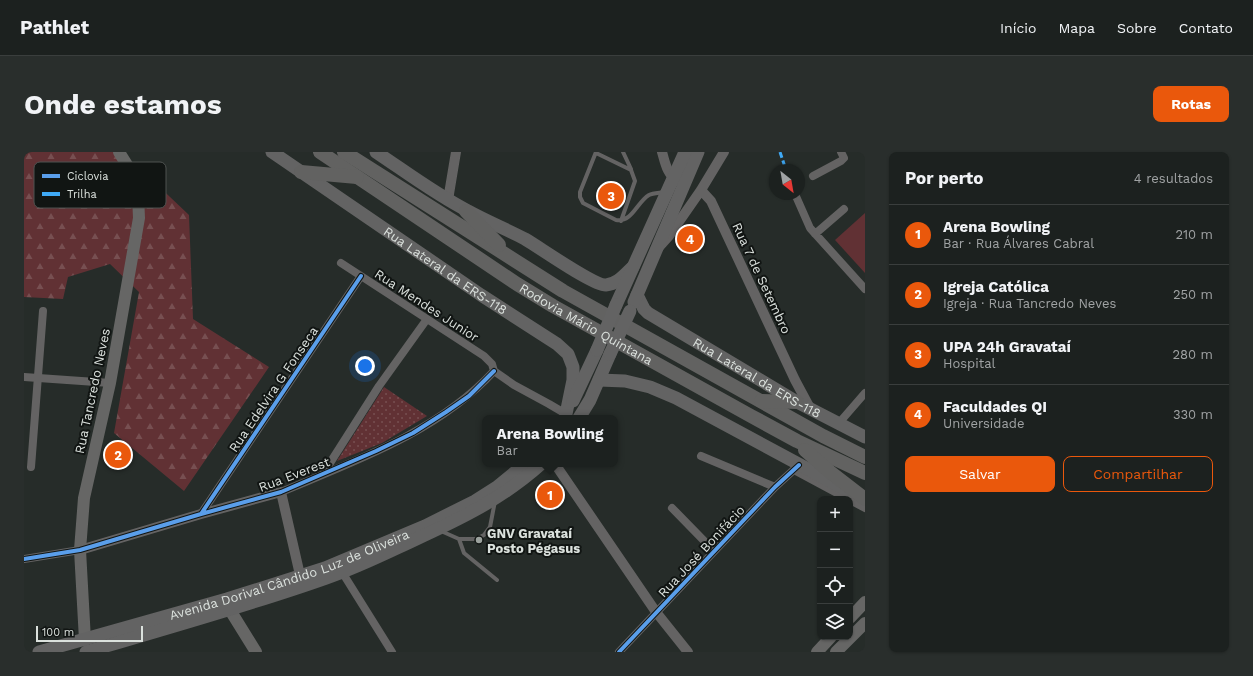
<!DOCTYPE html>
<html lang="pt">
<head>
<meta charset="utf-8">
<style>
  body { margin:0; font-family:"Work Sans",sans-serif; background:#292e2c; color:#f1f3f6 }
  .controls { position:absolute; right:12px; bottom:12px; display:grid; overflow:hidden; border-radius:8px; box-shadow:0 1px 3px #0004 }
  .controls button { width:36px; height:36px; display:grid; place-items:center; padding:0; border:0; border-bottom:1px solid #3a3e3d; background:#1c211f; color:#f1f3f6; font:20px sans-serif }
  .compass { position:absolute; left:745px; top:12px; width:36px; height:36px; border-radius:50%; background:#1c211f; box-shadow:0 1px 3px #0004; rotate:149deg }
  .scale { position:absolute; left:12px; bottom:10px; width:107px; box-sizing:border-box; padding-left:4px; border:2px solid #dbe1dd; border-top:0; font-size:11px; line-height:14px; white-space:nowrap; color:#dbe1dd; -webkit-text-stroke:3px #111513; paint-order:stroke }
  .you { position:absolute; left:341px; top:214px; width:14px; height:14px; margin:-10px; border:3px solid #fff; border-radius:50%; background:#1a73e8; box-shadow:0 0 0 6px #1a73e833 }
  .badge { display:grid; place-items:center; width:26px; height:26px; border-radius:50%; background:#ea580c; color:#fff; font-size:13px; font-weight:700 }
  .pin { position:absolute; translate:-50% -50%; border:2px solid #fff; box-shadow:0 1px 4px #0006 }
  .popup { position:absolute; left:458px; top:263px; width:136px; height:52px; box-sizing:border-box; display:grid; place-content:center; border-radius:8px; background:#1c211f; filter:drop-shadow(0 1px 3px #0005); font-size:13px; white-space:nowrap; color:#a0a3a4 }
  .popup b { font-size:15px; color:#f1f3f6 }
  .popup::after { content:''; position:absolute; left:50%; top:100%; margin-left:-8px; border:8px solid transparent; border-top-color:#1c211f }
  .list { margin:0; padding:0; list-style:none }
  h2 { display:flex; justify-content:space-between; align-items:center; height:52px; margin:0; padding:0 16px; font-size:17px }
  h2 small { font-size:13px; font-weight:400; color:#a0a3a4 }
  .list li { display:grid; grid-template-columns:26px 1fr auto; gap:12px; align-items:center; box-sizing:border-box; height:60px; padding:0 16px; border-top:1px solid #3a3e3d }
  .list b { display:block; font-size:15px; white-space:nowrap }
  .list p { margin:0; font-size:13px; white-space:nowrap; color:#a0a3a4 }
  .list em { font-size:13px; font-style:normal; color:#a0a3a4 }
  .actions { display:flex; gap:8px; padding:12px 16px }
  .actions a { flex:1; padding:9px 0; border:1px solid #ea580c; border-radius:8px; text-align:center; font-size:14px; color:#ea580c }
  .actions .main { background:#ea580c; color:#fff }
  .icon { flex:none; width:22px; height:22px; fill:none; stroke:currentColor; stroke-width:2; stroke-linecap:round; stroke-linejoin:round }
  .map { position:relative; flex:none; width:841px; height:500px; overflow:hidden; border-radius:8px }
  header { display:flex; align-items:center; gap:24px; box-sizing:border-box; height:56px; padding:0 20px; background:#1c211f; border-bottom:1px solid #3a3e3d }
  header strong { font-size:19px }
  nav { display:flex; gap:22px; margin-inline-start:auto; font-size:14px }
  .intro { display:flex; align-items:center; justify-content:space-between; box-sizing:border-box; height:96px; padding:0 24px }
  h1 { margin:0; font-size:28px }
  .button { padding:10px 18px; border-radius:8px; background:#ea580c; color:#fff; font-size:14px; font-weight:700 }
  main { display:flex; gap:24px; padding:0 24px }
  aside { flex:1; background:#1c211f; border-radius:8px; box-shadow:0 1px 3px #0004 }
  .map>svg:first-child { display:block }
  .grass { fill:#613134 }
  .forest { fill:url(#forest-firs) }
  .park { fill:url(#park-dots) }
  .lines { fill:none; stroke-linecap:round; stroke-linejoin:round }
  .service { stroke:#646363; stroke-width:4 }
  .minor { stroke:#646363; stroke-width:8 }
  .tertiary { stroke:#646363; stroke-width:10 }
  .secondary { stroke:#666665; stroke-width:12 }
  .primary { stroke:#636363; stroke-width:13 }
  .trunk { stroke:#626261; stroke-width:14 }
  .primary-bridge { stroke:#636363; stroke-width:13 }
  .quiet { stroke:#3fa9f5; stroke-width:3; stroke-dasharray:6 3; stroke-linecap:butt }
  .cycleway-casing { stroke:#111513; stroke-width:6 }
  .cycleway { stroke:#5a9eea; stroke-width:4 }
  .poi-dot { fill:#9ca29e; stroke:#111513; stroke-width:1.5 }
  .labels { text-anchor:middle; stroke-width:4; stroke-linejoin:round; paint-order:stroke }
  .street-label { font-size:13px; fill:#dbe1dd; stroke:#111513 }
  .poi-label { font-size:13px; font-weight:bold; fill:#dbe1dd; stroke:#111513; text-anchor:start }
  .key { fill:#111513; stroke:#4e5250; stroke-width:1 }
  .key-label { font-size:11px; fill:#dbe1dd }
</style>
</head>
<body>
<header>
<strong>Pathlet</strong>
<nav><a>Início</a><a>Mapa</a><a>Sobre</a><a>Contato</a></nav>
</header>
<div class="intro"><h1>Onde estamos</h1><a class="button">Rotas</a></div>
<main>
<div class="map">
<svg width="841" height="500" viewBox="0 0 841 500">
  <defs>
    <pattern id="forest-firs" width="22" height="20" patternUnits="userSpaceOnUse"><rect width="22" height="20" fill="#613134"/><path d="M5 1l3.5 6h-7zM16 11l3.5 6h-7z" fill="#774f51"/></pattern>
    <pattern id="park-dots" width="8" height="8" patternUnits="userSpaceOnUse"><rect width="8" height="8" fill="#613134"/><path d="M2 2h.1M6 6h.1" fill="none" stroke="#774f51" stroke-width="1.8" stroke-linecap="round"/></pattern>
  </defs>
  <rect width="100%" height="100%" fill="#262c29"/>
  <!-- grass -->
  <path class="grass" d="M 841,61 L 841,121 L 811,88 Z"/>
  <!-- forest -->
  <path class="forest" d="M 0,0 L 94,0 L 126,26 L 165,63 L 169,167 L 245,215 L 160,339 L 90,281 L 115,140 L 86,112 L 44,125 L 39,147 L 0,145 Z"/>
  <!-- park -->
  <path class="park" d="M 360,235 L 403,264 L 358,291 L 313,309 Z"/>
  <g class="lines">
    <!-- service -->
    <path class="service" d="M 572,0 L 556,40 L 556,45 L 559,51 L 592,68 C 608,71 613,50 625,43 C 629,41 636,41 641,40
      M 599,0 L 607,17
      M 572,1 L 607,18 L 611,29 L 597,69
      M 417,379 L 435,387 L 452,387 L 460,383 L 466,375 L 471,349
      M 435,387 L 440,401 L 473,428"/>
    <!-- minor -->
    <path class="minor" d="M 789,24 L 817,9 L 820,6 L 817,0
      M 771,42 L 786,76 L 841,137
      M 791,82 L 820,57
      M 317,111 L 460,204 L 468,212 L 470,219
      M 470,219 L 490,233 L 525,252 L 542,262
      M 0,225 L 86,231
      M 815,271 L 841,241
      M 677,304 L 751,335
      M 7,315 L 19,159
      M 770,318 L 824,347
      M 299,322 L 355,234 L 403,167
      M 257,340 C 331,309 414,280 470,219
      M 826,348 L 841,356
      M 648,356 L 690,399
      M 177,362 L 337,124
      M 0,407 L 56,398
      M 318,420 L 368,500
      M 595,500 L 751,335 L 775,313"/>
    <!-- tertiary -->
    <path class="tertiary" d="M 638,0 C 641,10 643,23 653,28
      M 677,38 L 687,49 L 771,228 L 786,256
      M 424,48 L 432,0
      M 636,94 L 645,84 L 677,38 L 700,0
      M 531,312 L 632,460 L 664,500
      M 56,398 L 177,362 L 257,340 L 276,423"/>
    <!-- secondary -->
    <path class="secondary" d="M 204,449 L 206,458 L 232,500
      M 826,466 L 841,450
      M 61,488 L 56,398 L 60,346 L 86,231 L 115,66 L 114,43 L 108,21 L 95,0
      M 793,500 L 807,485
      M 812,500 L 841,471"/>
    <!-- primary -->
    <g class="primary">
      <path id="s1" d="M 248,0 L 457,143 L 533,192 L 544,202 L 549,215 L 549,228 L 542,262"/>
      <path d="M 352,0 C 382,20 411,42 444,59 C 462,69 482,77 501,87 C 515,95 570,134 582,133 C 594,132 601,122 609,115"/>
      <path id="s2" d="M 613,143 L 620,157 L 624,161 L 773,250 L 841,285"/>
      <path d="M 610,150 L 674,0"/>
      <path d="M 592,153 L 661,0"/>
      <path d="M 575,228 L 601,229 L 626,235 L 652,246 L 823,338"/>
      <path d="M 549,249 L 573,198"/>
      <path d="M 555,266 L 566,248 L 586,202"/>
      <path id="s3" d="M 15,500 L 203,447 L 301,416 L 401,374 L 451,349 L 473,335 L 501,312"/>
      <path d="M 62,500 C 142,476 223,454 302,426 C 332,416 360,402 388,389 C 436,367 478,347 517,312"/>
    </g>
    <!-- trunk -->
    <g class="trunk">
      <path id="s4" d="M 296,0 L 493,132 L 529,154 L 727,264 L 773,289 L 841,321"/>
      <path d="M 320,0 L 539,139 L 799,284 L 841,305"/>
      <path d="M 277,20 L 333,25"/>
      <path d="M 442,59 L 475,93"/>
      <path d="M 737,249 L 773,250"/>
      <path d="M 781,298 L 806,320 L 841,347"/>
    </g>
    <!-- primary-bridge -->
    <path class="primary-bridge" d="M 573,198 L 592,153
      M 586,202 L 606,159"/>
    <!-- quiet -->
    <path class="quiet" d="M 756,0 L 762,18"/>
    <!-- cycleway casing -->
    <g class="cycleway-casing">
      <path id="cycleway" d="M 177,362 L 337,124
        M 0,407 L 56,398 L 177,362 L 257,340 L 352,299 L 389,281 L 422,260 L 445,244 L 470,219
        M 595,500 L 751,335 L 775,313"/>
    </g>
    <!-- cycleway -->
    <use href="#cycleway" class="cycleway"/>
  </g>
  <!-- markers -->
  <circle class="poi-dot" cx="455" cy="388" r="4"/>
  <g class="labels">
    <!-- street labels -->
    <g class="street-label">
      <text dy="5" stroke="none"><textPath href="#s1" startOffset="210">Rua Lateral da ERS-118</textPath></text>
      <text transform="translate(738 126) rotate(65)" y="5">Rua 7 de Setembro</text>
      <text transform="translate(403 153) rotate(33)" y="5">Rua Mendes Junior</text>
      <text dy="5" stroke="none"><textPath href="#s4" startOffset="317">Rodovia Mário Quintana</textPath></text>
      <text dy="5" stroke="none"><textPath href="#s2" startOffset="148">Rua Lateral da ERS-118</textPath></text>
      <text transform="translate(249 237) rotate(-56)" y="5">Rua Edelvira G Fonseca</text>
      <text transform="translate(68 239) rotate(-78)" y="5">Rua Tancredo Neves</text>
      <text transform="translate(270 322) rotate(-21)" y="5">Rua Everest</text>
      <text transform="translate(677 399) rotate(-47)" y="5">Rua José Bonifácio</text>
      <text dy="5" stroke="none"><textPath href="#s3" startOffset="262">Avenida Dorival Cândido Luz de Oliveira</textPath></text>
    </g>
    <!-- poi labels -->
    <g class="poi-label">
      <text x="463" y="386">GNV Gravataí<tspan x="463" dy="15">Posto Pégasus</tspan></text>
    </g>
  </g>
  <!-- legend -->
  <rect x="10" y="10" width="132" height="46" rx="6" class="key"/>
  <rect x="18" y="22" width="18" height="4" fill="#5a9eea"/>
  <rect x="18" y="40" width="18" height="4" fill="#3fa9f5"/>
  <g class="key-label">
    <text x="43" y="28">Ciclovia</text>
    <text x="43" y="46">Trilha</text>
  </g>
</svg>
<div class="controls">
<button>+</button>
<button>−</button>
<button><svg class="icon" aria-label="locate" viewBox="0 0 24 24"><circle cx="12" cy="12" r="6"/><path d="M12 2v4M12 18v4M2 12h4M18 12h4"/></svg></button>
<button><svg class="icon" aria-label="layers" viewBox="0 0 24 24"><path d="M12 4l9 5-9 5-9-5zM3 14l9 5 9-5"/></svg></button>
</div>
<svg class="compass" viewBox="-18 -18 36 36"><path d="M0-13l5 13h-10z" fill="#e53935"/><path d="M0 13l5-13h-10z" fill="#a0a3a4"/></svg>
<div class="scale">100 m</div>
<div class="you"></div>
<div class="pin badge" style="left:526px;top:343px">1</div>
<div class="popup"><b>Arena Bowling</b>Bar</div>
<div class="pin badge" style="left:94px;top:303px">2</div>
<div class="pin badge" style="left:587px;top:44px">3</div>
<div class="pin badge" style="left:666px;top:87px">4</div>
</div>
<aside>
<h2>Por perto<small>4 resultados</small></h2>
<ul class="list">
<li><span class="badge">1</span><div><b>Arena Bowling</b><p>Bar · Rua Álvares Cabral</p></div><em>210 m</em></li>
<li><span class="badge">2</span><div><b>Igreja Católica</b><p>Igreja · Rua Tancredo Neves</p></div><em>250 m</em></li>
<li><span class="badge">3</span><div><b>UPA 24h Gravataí</b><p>Hospital</p></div><em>280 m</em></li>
<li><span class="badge">4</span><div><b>Faculdades QI</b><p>Universidade</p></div><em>330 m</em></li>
</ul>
<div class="actions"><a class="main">Salvar</a><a>Compartilhar</a></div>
</aside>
</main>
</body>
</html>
